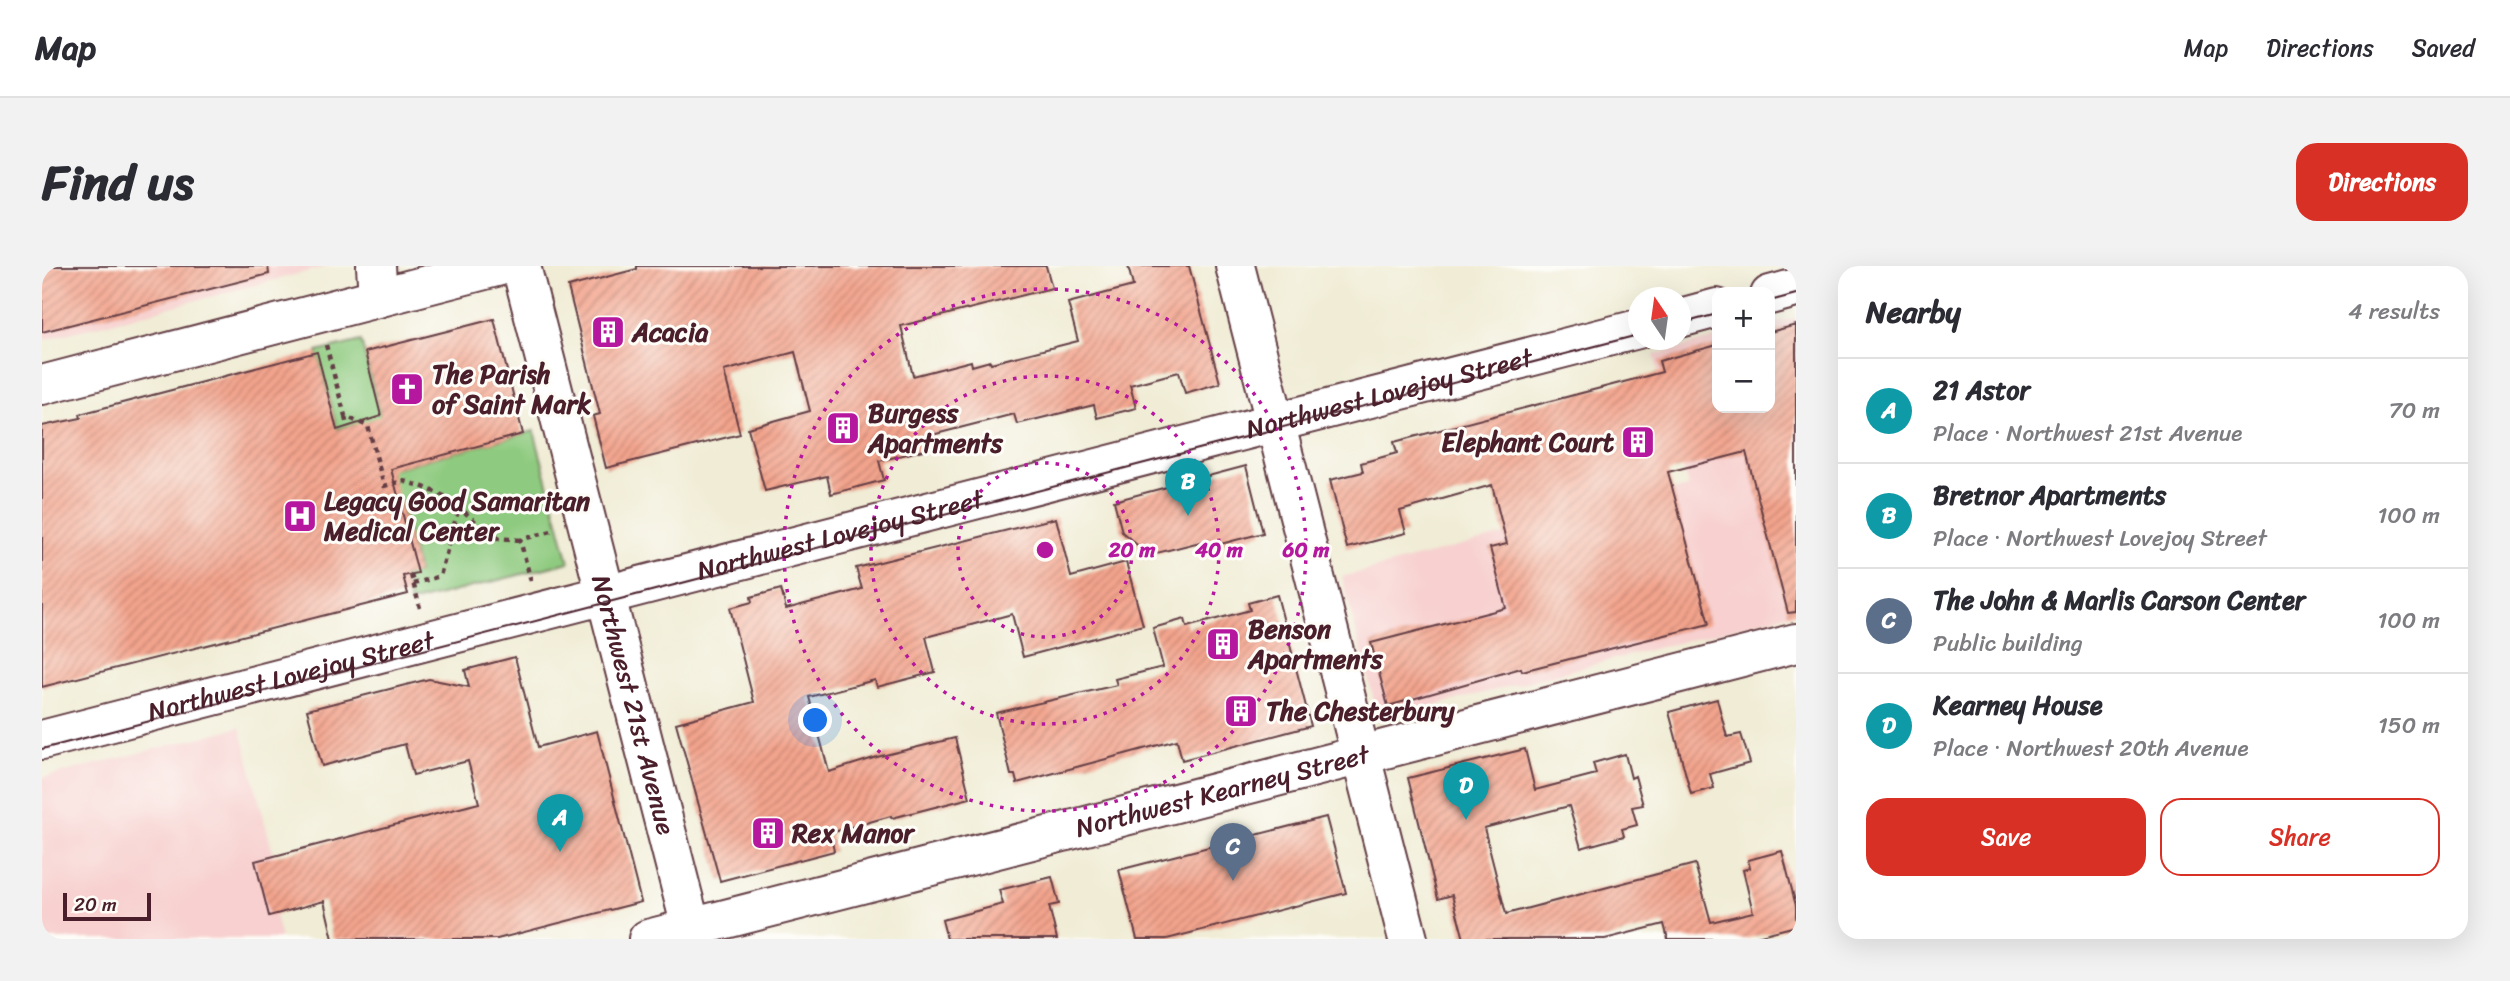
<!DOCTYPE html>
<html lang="en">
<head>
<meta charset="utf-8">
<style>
  body { margin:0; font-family:Sriracha,sans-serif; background:#f2f2f3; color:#2b2b33 }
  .controls { position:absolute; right:21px; top:21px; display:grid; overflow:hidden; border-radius:14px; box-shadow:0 7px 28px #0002 }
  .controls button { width:63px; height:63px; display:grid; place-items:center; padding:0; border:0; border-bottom:2px solid #e1e1e2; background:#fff; color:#2b2b33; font:35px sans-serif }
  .compass { position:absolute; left:1586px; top:21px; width:63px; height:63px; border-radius:50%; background:#fff; box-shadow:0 7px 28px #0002; rotate:347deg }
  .scale { position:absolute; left:21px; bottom:18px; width:88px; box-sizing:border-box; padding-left:7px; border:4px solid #4a1f2b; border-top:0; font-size:19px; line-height:24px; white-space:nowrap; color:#4a1f2b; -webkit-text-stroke:5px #fdfcf7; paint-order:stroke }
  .you { position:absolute; left:774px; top:455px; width:24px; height:24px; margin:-18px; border:5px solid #fff; border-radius:50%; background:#1a73e8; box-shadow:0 0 0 10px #1a73e833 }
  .badge { display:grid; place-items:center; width:46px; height:46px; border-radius:50%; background:#d93025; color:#fff; font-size:23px; font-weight:700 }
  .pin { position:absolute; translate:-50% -58px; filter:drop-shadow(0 2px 4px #0008) }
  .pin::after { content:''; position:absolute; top:37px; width:24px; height:21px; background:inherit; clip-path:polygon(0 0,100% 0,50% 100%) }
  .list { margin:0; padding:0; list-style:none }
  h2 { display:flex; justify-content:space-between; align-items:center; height:91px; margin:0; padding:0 28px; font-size:30px }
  h2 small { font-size:23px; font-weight:400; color:#7c7c81 }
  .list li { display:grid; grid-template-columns:46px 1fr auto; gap:21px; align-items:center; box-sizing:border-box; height:105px; padding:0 28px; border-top:2px solid #e1e1e2 }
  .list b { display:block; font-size:26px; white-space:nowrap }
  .list p { margin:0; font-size:23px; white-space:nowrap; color:#7c7c81 }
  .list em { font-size:23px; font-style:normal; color:#7c7c81 }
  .actions { display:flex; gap:14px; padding:21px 28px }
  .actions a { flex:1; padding:16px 0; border:2px solid #d93025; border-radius:21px; text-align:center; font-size:24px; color:#d93025 }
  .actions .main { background:#d93025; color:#fff }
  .map { position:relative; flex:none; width:1754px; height:673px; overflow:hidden; border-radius:21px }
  header { display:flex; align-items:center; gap:42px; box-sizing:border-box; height:98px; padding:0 35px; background:#fff; border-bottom:2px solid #e1e1e2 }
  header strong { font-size:33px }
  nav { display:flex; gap:38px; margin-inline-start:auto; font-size:24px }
  .intro { display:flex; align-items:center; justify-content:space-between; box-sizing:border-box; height:168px; padding:0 42px }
  h1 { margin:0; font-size:49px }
  .button { padding:18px 32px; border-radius:21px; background:#d93025; color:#fff; font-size:24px; font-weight:700 }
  main { display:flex; gap:42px; padding:0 42px }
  aside { flex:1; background:#fff; border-radius:21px; box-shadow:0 7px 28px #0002 }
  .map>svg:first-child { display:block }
  .built { fill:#f7d0cf }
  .park { fill:#8eca7f; stroke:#6c7455; stroke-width:2 }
  .building { fill:url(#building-hatch) }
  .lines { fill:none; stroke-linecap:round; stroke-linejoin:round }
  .minor-casing { stroke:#633e44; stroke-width:42 }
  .major-casing { stroke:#633e44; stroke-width:42 }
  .path { stroke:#633e44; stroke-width:4.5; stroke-dasharray:5 5; stroke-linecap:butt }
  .minor { stroke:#fff; stroke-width:38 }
  .major { stroke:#fff; stroke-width:38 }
  .tram { stroke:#4a1f2b; stroke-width:2 }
  .ring { fill:none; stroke:#b5179e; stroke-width:3.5; stroke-dasharray:3.5 7 }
  .labels { text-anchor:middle; stroke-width:6; stroke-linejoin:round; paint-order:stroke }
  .poi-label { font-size:26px; font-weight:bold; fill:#4a1f2b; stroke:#fdfcf7; text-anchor:start }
  .street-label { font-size:26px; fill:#4a1f2b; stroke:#fdfcf7 }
  .centre { fill:#b5179e; stroke:#fdfcf7; stroke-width:3.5 }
  .ring-label { font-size:21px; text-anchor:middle; font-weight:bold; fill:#b5179e; stroke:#fdfcf7; stroke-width:6; stroke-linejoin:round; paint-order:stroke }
</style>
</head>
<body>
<header>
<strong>Map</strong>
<nav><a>Map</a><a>Directions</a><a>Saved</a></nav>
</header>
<div class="intro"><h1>Find us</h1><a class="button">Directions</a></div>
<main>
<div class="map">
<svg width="1754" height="673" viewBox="0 0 1754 673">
  <defs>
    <pattern id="building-hatch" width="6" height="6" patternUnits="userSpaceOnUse" patternTransform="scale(1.75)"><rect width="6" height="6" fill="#f3a48d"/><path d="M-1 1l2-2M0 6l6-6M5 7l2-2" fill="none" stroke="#c78573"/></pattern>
  </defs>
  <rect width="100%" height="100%" fill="#fdfcf7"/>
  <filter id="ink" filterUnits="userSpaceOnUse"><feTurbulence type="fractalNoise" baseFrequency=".0143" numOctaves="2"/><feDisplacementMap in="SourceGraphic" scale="14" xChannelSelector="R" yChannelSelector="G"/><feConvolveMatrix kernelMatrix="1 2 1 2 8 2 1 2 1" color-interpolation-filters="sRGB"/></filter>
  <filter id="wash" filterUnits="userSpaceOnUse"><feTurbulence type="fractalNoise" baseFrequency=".00686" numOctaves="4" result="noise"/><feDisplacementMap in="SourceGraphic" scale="28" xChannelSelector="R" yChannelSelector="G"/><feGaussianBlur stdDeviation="1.57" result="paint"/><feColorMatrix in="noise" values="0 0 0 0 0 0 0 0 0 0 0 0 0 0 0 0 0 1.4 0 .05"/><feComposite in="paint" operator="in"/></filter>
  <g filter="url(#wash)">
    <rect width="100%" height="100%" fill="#f0ecd5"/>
    <!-- built -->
    <path class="built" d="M 0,0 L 287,0 L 0,74 Z
      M 1754,52 L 1754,346 L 1337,454 L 1300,311 L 1646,221 L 1612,89 L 1675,72 L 1675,142 L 1728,142 L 1728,58 Z
      M 198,461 L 232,591 L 219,595 L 239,673 L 0,673 L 0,512 Z"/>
    <!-- park -->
    <path class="park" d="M 319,75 L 353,202 L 492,165 L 527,296 L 368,337 L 361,310 L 376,307 L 357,232 L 311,159 L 295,163 L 275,86 Z"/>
    <g id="blocks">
      <!-- building -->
      <path class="building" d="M 0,0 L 226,0 L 227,8 L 0,66 Z
        M 595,0 L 1004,0 L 1010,22 L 859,60 L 871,110 L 929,95 L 930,100 L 948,95 L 949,97 L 1036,75 L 1026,37 L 1091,20 L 1086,0 L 1147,0 L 1178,117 L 1143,127 L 1137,106 L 1088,119 L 1094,142 L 1055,152 L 1052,139 L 975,158 L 972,148 L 890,169 L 893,181 L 837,195 L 842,214 L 789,228 L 785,210 L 723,225 L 706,162 L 768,145 L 753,86 L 682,105 L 698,168 L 564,202 L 551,150 L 558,148 L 526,21 L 595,3 Z
        M 452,53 L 481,168 L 349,203 L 376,307 L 361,310 L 366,328 L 0,421 L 0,160 L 39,152 L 38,148 L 275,86 L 295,164 L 339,150 L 323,86 Z
        M 1754,59 L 1754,346 L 1746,347 L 1704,186 L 1626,206 L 1667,358 L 1480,405 L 1479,402 L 1346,440 L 1329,377 L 1464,342 L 1448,282 L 1465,278 L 1450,219 L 1358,245 L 1364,267 L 1305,282 L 1288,214 L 1321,206 L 1319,197 L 1355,187 L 1352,176 L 1620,106 L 1617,95 L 1675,79 L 1675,142 L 1728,142 L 1728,66 Z
        M 1204,200 L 1221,267 L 1167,281 L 1166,274 L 1107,289 L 1080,266 L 1072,235 Z
        M 1014,252 L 1029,311 L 1084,296 L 1101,359 L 981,391 L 970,348 L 884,371 L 893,406 L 835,421 L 833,414 L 767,431 L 787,506 L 835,491 L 913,472 L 928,532 L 850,552 L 849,550 L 788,567 L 792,585 L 678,615 L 634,457 L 712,436 L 688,342 L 710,336 L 709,331 L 739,323 L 744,343 L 820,323 L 814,302 Z
        M 1235,329 L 1269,460 L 1140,494 L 1135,474 L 975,517 L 973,509 L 969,509 L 954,447 L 1075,419 L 1073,413 L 1121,401 L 1111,362 L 1143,353 L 1145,361 L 1208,344 L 1206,337 Z
        M 473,391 L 496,481 L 555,465 L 599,636 L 455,673 L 291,673 L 282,635 L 227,650 L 213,595 L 437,537 L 426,495 L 371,509 L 363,478 L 280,500 L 265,444 L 387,413 L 427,421 L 423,404 Z
        M 1675,433 L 1685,471 L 1699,468 L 1708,497 L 1668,508 L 1672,522 L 1649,528 L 1627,446 Z
        M 1483,483 L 1493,524 L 1554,508 L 1551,497 L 1583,488 L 1589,512 L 1593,510 L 1601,539 L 1590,541 L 1595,559 L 1580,563 L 1582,570 L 1539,582 L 1527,540 L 1442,562 L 1464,648 L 1653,598 L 1669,656 L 1711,646 L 1701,604 L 1708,602 L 1706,594 L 1740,585 L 1754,640 L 1754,660 L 1703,673 L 1626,673 L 1622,658 L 1563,673 L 1422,673 L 1410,629 L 1396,633 L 1366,512 Z
        M 1284,551 L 1304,627 L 1125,673 L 1095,673 L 1077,604 Z
        M 1010,611 L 1017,638 L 1007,640 L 1015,673 L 905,673 L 900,654 L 961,638 L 957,624 Z"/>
    </g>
  </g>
  <g filter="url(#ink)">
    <use href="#blocks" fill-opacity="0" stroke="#633e44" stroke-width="2"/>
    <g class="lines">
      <!-- minor casing -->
      <g class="minor-casing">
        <g id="minor">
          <path d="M 334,0 L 336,32"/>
          <path id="s1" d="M 479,0 L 652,673"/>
          <path d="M 1193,0 L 1366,673"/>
          <path d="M 0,119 L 458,0"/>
          <path id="s2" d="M 606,673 L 1754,377"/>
        </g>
      </g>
      <!-- major casing -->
      <g class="major-casing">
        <g id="major">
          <path d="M 1728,29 L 1754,22"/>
          <path d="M 1638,52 L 1675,42"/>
          <path id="s3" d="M 0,474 L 1596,63"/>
        </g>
      </g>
      <!-- path -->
      <path class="path" d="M 284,79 L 303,150 L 326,160 L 342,220 L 361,215 L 379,220 L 407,232 L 446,267 L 456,272 L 478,274
        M 303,151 L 305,160
        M 369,309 L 378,342
        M 489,315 L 478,274 L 513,264
        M 371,318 L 398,310 L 417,241"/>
      <!-- minor -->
      <use href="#minor" class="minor"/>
      <!-- major -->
      <use href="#major" class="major"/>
      <!-- tram -->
      <path class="tram" d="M 1728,35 L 1754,28
        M 1638,58 L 1675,48
        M 0,483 L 1596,69"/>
    </g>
  </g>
  <!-- distance rings -->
  <g class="ring">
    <circle cx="1003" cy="284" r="87"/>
    <circle cx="1003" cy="284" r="174"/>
    <circle cx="1003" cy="284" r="261"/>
  </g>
  <!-- icons -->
  <defs>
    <g id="building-square" transform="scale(1.75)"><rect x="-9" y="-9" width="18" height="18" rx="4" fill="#b5179e" stroke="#fdfcf7"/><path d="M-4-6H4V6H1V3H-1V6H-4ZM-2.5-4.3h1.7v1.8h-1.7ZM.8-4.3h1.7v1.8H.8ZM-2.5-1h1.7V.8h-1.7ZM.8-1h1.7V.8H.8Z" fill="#fff"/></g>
    <g id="church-square" transform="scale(1.75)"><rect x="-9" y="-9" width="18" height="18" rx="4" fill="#b5179e" stroke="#fdfcf7"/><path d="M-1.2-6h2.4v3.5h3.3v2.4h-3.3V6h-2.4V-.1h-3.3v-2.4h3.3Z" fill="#fff"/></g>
    <g id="hospital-square" transform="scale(1.75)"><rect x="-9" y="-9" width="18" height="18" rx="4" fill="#b5179e" stroke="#fdfcf7"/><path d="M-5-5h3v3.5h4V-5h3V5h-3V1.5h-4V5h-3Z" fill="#fff"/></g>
  </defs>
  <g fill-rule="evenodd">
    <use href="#building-square" x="566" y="66"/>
    <use href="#church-square" x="365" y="123"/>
    <use href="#building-square" x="801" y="162"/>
    <use href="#building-square" x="1596" y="176"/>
    <use href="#hospital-square" x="258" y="250"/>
    <use href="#building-square" x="1181" y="378"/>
    <use href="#building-square" x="1199" y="445"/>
    <use href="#building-square" x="726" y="567"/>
  </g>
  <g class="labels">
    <!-- poi labels -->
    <g class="poi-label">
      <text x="590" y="75">Acacia</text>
      <text x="390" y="117">The Parish<tspan x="390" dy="30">of Saint Mark</tspan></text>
      <text x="826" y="156">Burgess<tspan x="826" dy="30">Apartments</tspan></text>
      <text x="1572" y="185" text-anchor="end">Elephant Court</text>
      <text x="282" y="244">Legacy Good Samaritan<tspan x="282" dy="30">Medical Center</tspan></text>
      <text x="1206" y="372">Benson<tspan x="1206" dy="30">Apartments</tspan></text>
      <text x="1224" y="454">The Chesterbury</text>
      <text x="750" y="576">Rex Manor</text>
    </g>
    <!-- street labels -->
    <g class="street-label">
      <text dy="9" stroke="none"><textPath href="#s3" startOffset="1391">Northwest Lovejoy Street</textPath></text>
      <text dy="9" stroke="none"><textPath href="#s3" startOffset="824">Northwest Lovejoy Street</textPath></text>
      <text dy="9" stroke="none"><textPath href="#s3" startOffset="257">Northwest Lovejoy Street</textPath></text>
      <text dy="9" stroke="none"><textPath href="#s1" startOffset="453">Northwest 21st Avenue</textPath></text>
      <text dy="9" stroke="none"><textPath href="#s2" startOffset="593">Northwest Kearney Street</textPath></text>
    </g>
  </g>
  <circle cx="1003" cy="284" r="10" class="centre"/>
  <g class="ring-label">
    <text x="1090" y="291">20 m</text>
    <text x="1177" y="291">40 m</text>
    <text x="1264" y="291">60 m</text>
  </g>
</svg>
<div class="controls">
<button>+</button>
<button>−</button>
</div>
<svg class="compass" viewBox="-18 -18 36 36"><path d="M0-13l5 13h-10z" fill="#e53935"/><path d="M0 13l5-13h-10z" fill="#7c7c81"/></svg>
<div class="scale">20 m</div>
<div class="you"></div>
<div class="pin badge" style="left:518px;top:586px;background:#0f9aa8">A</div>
<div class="pin badge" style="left:1146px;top:250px;background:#0f9aa8">B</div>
<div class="pin badge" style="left:1191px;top:615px;background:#5c6f8a">C</div>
<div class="pin badge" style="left:1424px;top:554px;background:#0f9aa8">D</div>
</div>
<aside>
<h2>Nearby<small>4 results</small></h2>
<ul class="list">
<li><span class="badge" style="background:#0f9aa8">A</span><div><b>21 Astor</b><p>Place · Northwest 21st Avenue</p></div><em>70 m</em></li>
<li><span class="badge" style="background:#0f9aa8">B</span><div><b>Bretnor Apartments</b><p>Place · Northwest Lovejoy Street</p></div><em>100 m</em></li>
<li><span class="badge" style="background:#5c6f8a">C</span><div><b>The John &amp; Marlis Carson Center</b><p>Public building</p></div><em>100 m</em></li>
<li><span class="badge" style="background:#0f9aa8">D</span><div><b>Kearney House</b><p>Place · Northwest 20th Avenue</p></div><em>150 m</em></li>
</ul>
<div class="actions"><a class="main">Save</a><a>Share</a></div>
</aside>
</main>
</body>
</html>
